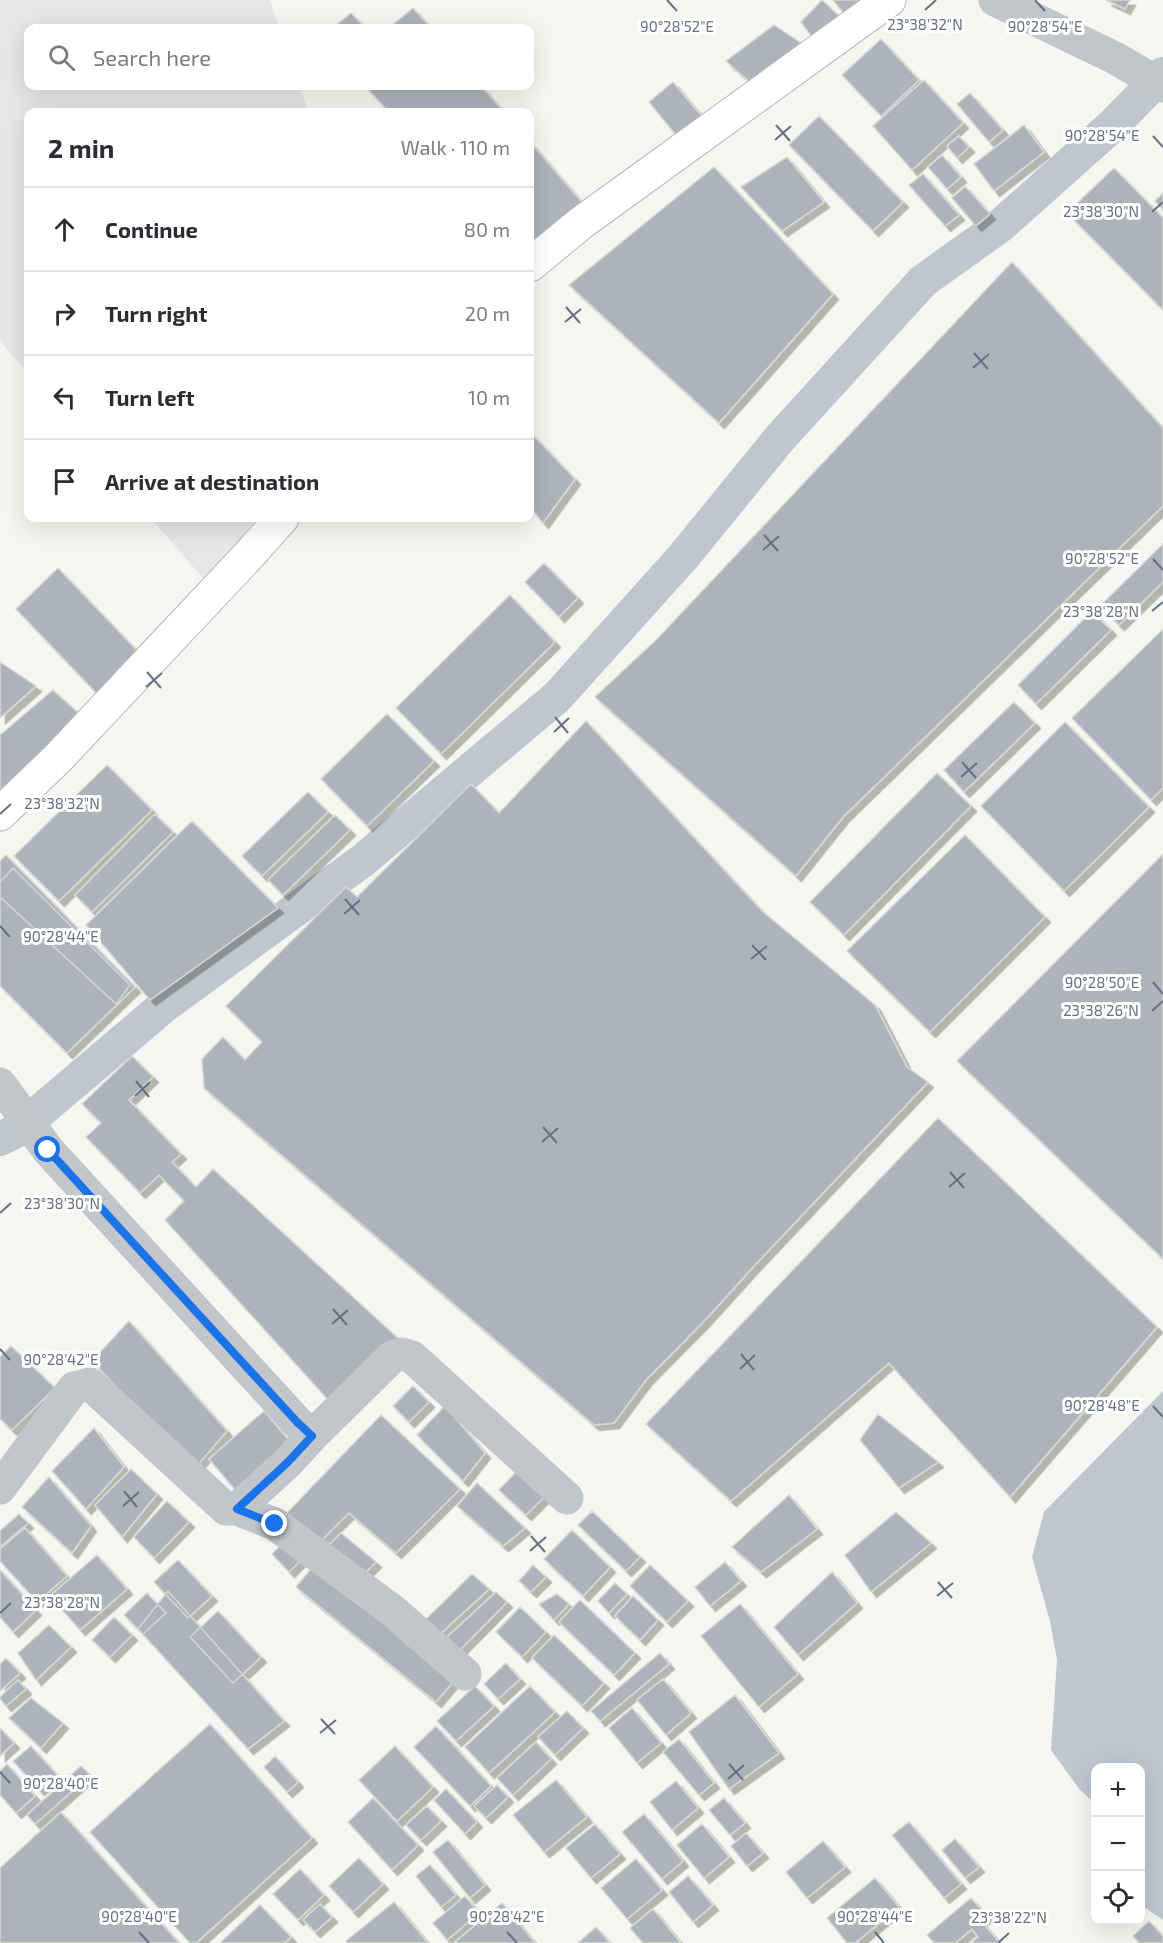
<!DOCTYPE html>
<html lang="en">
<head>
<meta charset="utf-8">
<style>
  body { margin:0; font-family:"Exo 2",sans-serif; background:#f2f2f3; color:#2b2b33 }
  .controls { position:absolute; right:18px; bottom:18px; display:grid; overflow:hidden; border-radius:12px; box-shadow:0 6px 24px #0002 }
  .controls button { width:54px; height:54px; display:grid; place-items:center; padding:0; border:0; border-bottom:2px solid #e1e1e2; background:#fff; color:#2b2b33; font:30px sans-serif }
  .stop { position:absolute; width:18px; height:18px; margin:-14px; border:4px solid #1a73e8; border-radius:50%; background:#fff }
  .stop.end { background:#1a73e8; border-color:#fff; box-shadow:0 2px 6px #0008 }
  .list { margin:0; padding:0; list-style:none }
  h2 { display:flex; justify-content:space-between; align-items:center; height:78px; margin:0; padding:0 24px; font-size:26px }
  h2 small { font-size:20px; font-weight:400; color:#7c7c81 }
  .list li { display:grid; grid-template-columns:39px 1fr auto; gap:18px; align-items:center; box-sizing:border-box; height:84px; padding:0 24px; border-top:2px solid #e1e1e2 }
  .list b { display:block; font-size:22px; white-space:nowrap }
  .list em { font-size:20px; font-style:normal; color:#7c7c81 }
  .icon { flex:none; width:33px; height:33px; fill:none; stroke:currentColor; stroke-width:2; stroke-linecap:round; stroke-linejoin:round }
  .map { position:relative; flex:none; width:1163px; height:1943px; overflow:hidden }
  .search { position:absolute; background:#fff; box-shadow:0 6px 24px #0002; left:24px; top:24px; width:510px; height:66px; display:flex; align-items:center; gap:15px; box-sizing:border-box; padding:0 21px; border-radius:12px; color:#7c7c81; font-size:22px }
  .panel { position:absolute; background:#fff; box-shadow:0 6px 24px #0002; left:24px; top:108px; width:510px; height:414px; border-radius:12px }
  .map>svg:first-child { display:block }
  .built { fill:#e5e6e5 }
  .water { fill:#bdc7cd }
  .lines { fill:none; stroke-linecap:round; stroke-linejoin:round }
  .canal { stroke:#bdc7cd; stroke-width:34 }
  .building { fill:#adb3ba; stroke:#d6d6d4; stroke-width:1.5; filter:url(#shadow) }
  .secondary-casing { stroke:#b4b9be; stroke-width:35 }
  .street { stroke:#c2c5c9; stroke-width:33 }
  .secondary { stroke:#fff; stroke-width:33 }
  .route { stroke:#1a73e8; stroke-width:8 }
  .ticks { fill:none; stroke:#637283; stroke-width:2 }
  .ticks-label { font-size:15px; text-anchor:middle; fill:#637283; stroke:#fff; stroke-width:6; stroke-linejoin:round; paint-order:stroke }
</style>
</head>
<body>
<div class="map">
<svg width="1163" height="1943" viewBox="0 0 1163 1943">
  <defs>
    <filter id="shadow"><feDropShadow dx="5.5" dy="5.5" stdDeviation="0" flood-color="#0004"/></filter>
  </defs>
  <rect width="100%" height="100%" fill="#f5f5f1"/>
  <!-- built -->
  <path class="built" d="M 0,0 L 270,0 L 279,28 L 28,28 L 28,86 L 299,86 L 309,112 L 28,112 L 28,374 L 0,341 Z
    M 151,518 L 256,518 L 208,584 Z"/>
  <!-- water -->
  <path class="water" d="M 1163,1391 L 1163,1920 L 1141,1905 L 1140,1768 L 1096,1768 L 1095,1803 L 1080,1790 L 1051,1750 L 1057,1660 L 1050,1621 L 1032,1557 L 1044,1512 Z"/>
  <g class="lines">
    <!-- canal -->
    <path class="canal" d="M 0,1139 L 18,1130 L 164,1006 L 362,861 L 557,697 L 683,557 L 780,438 L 923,281 L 1000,226 L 1113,125 L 1163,74"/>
  </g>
  <!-- building -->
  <path class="building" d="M 822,0 L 839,16 L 814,40 L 801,22 Z
    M 833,0 L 864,0 L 846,16 Z
    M 1106,0 L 1130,0 L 1125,9 Z
    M 413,8 L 431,28 L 389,28 Z
    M 351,13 L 365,28 L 333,28 Z
    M 774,25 L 804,45 L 752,84 L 726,61 Z
    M 881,39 L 919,80 L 881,116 L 842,75 Z
    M 924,80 L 963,123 L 912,170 L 873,126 Z
    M 673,82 L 708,124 L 684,145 L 649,102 Z
    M 365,86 L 481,86 L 504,112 L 389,112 Z
    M 970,93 L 1003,130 L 989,142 L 957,104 Z
    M 819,116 L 903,202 L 873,231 L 789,145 Z
    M 1024,125 L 1044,152 L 994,191 L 974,164 Z
    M 959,136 L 969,147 L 957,158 L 947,146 Z
    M 530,142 L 586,207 L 530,256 Z
    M 942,155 L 961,177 L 947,189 L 928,167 Z
    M 787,157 L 824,202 L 782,231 L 741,187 Z
    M 714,167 L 833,294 L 719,423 L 569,285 Z
    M 1114,168 L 1163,218 L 1163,310 L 1067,213 Z
    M 923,174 L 959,215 L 945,226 L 909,185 Z
    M 965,186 L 990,214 L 976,226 L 952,198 Z
    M 1163,193 L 1163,210 L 1155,201 Z
    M 1012,262 L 1163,428 L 1163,506 L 843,817 L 796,876 L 595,697 L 657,639 Z
    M 530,432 L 575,479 L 543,523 L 530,507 Z
    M 1163,544 L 1163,582 L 1119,625 L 1100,606 Z
    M 544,563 L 578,598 L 559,617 L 525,582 Z
    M 58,568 L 144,658 L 102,699 L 16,609 Z
    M 510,595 L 555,642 L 441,754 L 396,708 Z
    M 1092,611 L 1111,630 L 1036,704 L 1018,685 Z
    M 1163,629 L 1163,788 L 1151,800 L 1072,718 Z
    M 0,662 L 36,686 L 0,718 Z
    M 53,690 L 87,721 L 0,798 L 0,735 Z
    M 1014,702 L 1035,723 L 964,792 L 944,770 Z
    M 387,714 L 434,761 L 367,826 L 321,779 Z
    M 586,721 L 762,911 L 875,1005 L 907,1067 L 928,1082 L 754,1266 L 707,1318 L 646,1380 L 614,1423 L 594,1425 L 204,1088 L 202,1059 L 223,1037 L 245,1060 L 262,1042 L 226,1006 L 346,887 L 357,897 L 471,784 L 499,813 Z
    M 1065,722 L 1149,807 L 1064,891 L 981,806 Z
    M 107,765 L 152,810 L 59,901 L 14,856 Z
    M 937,773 L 971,806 L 844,935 L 810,902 Z
    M 308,792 L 328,812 L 262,876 L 242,856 Z
    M 155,814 L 173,832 L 92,912 L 75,895 Z
    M 335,815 L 350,830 L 283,895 L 268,880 Z
    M 192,821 L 278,908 L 150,1000 L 86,925 Z
    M 965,835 L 1045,917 L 930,1032 L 847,951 Z
    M 1163,854 L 1163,1259 L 957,1061 Z
    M 6,855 L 135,987 L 67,1053 L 0,986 L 0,861 Z
    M 13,868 L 130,985 L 116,1004 L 0,897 L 0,882 Z
    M 132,1056 L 153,1077 L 129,1100 L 181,1154 L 172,1162 L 196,1187 L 213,1169 L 401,1341 L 332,1404 L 165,1220 L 184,1201 L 159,1175 L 140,1193 L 86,1137 L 101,1123 L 82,1104 Z
    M 938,1118 L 1157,1327 L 1010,1497 L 889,1363 L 731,1501 L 646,1424 Z
    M 129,1321 L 227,1431 L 194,1469 L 92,1361 Z
    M 11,1346 L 55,1388 L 12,1430 L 0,1419 L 0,1357 Z
    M 413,1386 L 429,1402 L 409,1422 L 393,1406 Z
    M 445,1406 L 485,1453 L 463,1481 L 417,1435 Z
    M 264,1411 L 293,1445 L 238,1493 L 209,1459 Z
    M 878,1414 L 938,1462 L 899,1488 L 860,1440 Z
    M 381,1415 L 460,1489 L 396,1553 L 349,1513 L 316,1546 L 284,1516 Z
    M 94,1428 L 124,1467 L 86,1509 L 52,1471 Z
    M 131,1469 L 157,1494 L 122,1537 L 95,1505 Z
    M 517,1471 L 544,1497 L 526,1515 L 499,1490 Z
    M 49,1477 L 91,1526 L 72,1553 L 22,1507 Z
    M 477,1483 L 525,1528 L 503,1546 L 457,1506 Z
    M 789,1495 L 817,1529 L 761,1572 L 732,1547 Z
    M 167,1501 L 189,1522 L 154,1558 L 134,1537 Z
    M 592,1511 L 640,1557 L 626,1571 L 578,1525 Z
    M 896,1512 L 931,1543 L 871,1592 L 845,1555 Z
    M 19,1514 L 28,1523 L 0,1547 L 0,1531 Z
    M 25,1528 L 67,1576 L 37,1602 L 0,1561 L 0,1549 Z
    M 572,1530 L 610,1567 L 583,1596 L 544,1559 Z
    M 341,1533 L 376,1562 L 358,1580 L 325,1549 Z
    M 286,1540 L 304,1557 L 289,1572 L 272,1554 Z
    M 97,1555 L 127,1589 L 80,1630 L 50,1596 Z
    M 178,1560 L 212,1596 L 188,1618 L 154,1582 Z
    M 725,1562 L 741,1581 L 710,1606 L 695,1587 Z
    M 316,1563 L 456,1678 L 436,1702 L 296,1587 Z
    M 533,1565 L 546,1577 L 531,1592 L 519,1581 Z
    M 650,1565 L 688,1601 L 667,1622 L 630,1586 Z
    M 0,1570 L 36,1610 L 13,1632 L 0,1617 Z
    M 832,1572 L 857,1603 L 798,1655 L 774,1627 Z
    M 472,1574 L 489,1589 L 440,1634 L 421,1624 Z
    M 615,1583 L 627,1594 L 609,1613 L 598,1601 Z
    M 168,1591 L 284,1721 L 248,1749 L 138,1629 Z
    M 496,1592 L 507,1602 L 458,1652 L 445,1639 Z
    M 147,1593 L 166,1613 L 143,1634 L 124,1615 Z
    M 557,1594 L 569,1604 L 554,1620 L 539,1604 Z
    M 633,1596 L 658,1620 L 640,1640 L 615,1616 Z
    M 580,1600 L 635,1653 L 614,1675 L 559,1622 Z
    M 740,1604 L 798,1674 L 759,1707 L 701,1636 Z
    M 520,1607 L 546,1632 L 522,1657 L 496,1632 Z
    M 218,1611 L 261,1657 L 233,1683 L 190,1637 Z
    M 114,1617 L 132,1635 L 110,1657 L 92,1640 Z
    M 49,1625 L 71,1647 L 36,1680 L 18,1653 Z
    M 554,1635 L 604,1683 L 582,1706 L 532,1658 Z
    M 660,1653 L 669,1664 L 600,1721 L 591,1711 Z
    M 6,1658 L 20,1673 L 0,1691 L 0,1664 Z
    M 506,1663 L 520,1679 L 498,1699 L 484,1684 Z
    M 663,1679 L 691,1713 L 666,1735 L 637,1700 Z
    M 18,1680 L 26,1689 L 6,1706 L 0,1699 L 0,1697 Z
    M 475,1686 L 494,1706 L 456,1741 L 437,1721 Z
    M 530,1686 L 555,1712 L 489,1773 L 465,1747 Z
    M 735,1695 L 779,1753 L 729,1789 L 689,1732 Z
    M 31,1698 L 63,1723 L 41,1748 L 9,1718 Z
    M 632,1708 L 661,1743 L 637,1763 L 609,1728 Z
    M 567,1711 L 583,1728 L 555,1755 L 538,1737 Z
    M 210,1724 L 312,1838 L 196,1943 L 190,1943 L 90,1832 Z
    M 436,1726 L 491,1786 L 470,1806 L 414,1747 Z
    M 0,1728 L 14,1743 L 0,1756 Z
    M 679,1739 L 714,1783 L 699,1795 L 663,1752 Z
    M 536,1742 L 551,1759 L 513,1795 L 497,1778 Z
    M 31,1746 L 57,1775 L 39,1790 L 13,1761 Z
    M 395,1746 L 433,1787 L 397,1821 L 359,1780 Z
    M 275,1756 L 298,1782 L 287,1792 L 264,1767 Z
    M 7,1764 L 35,1796 L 16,1813 L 0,1795 L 0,1771 Z
    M 81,1766 L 90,1775 L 35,1824 L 27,1815 Z
    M 556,1780 L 587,1817 L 544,1852 L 513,1815 Z
    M 676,1781 L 698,1808 L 672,1830 L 650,1802 Z
    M 497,1785 L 508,1797 L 486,1818 L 474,1806 Z
    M 446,1789 L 477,1822 L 465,1834 L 434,1800 Z
    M 373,1798 L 418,1845 L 392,1870 L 348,1822 Z
    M 724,1798 L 745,1823 L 730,1835 L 709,1810 Z
    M 427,1806 L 441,1821 L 421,1840 L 406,1825 Z
    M 61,1812 L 179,1943 L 0,1943 L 0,1868 Z
    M 644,1814 L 683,1861 L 662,1879 L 622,1832 Z
    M 909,1822 L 961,1884 L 944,1898 L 892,1835 Z
    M 595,1824 L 620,1854 L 591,1878 L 566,1848 Z
    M 702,1824 L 729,1857 L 704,1878 L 677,1845 Z
    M 746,1833 L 763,1853 L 747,1866 L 731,1846 Z
    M 955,1839 L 979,1867 L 965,1878 L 942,1850 Z
    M 448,1840 L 485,1885 L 470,1898 L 433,1852 Z
    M 823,1841 L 845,1867 L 807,1898 L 786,1872 Z
    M 359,1858 L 383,1884 L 353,1912 L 329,1886 Z
    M 636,1859 L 662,1890 L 627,1919 L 601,1888 Z
    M 430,1865 L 456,1895 L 441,1907 L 416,1876 Z
    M 300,1869 L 324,1895 L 298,1920 L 273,1894 Z
    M 688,1876 L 713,1905 L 693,1922 L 669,1892 Z
    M 875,1878 L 899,1907 L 855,1943 L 847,1943 L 827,1918 Z
    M 465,1896 L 479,1913 L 447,1940 L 433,1923 Z
    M 971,1898 L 987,1916 L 981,1921 L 1000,1943 L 971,1943 L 978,1937 L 972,1929 L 955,1943 L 934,1943 L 927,1935 Z
    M 394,1902 L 428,1943 L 348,1943 L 346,1941 Z
    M 502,1903 L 535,1943 L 454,1943 Z
    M 320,1904 L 332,1917 L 315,1932 L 303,1920 Z
    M 260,1905 L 291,1937 L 284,1943 L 220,1943 Z
    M 653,1909 L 680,1942 L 679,1943 L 643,1943 L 630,1928 Z
    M 1149,1921 L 1163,1936 L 1163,1943 L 1139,1943 L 1133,1936 Z
    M 596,1927 L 610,1943 L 578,1943 Z"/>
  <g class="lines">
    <!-- secondary casing -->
    <g class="secondary-casing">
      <path id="secondary" d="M 530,265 L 581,223 L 889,0
        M 0,814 L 58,758 L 249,555 L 282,518"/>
    </g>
    <!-- street -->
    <path class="street" d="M 995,0 L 1115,58 L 1163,86
      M 0,1084 L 48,1150 L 297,1422 L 312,1436 L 392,1357 L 402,1354 L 412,1357 L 567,1498
      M 0,1488 L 74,1388 L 90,1384 L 226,1509 L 237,1509 L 288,1462 L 312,1436
      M 237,1509 L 275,1524 L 393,1611 L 465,1674"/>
    <!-- secondary -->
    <use href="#secondary" class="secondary"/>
  </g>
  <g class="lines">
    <!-- route -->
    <path class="route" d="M 48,1150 L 297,1422 L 312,1436 L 288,1462 L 237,1509 L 275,1524"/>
  </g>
  <!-- ticks -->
  <path class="ticks" d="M 667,0 L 677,11M 1035,0 L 1045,11M 925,10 L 936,0M 776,125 L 790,141M 1153,136 L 1163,147M 775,140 L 791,126M 1152,212 L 1163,202M 566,307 L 580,323M 565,322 L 581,309M 974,353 L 988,369M 973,368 L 989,354M 764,535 L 778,551M 763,550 L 779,536M 1153,559 L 1163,570M 1152,611 L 1163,602M 147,672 L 161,688M 146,687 L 162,673M 555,717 L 568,733M 554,732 L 569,718M 962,762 L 976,778M 961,777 L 977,763M 0,814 L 11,804M 345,899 L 359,915M 344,914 L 360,900M 0,926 L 10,937M 752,945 L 766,960M 751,959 L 767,946M 1153,982 L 1163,994M 1152,1011 L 1163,1001M 136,1081 L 149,1097M 135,1096 L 150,1082M 543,1127 L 557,1143M 542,1142 L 558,1128M 950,1172 L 964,1188M 949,1187 L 965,1173M 0,1213 L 11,1203M 333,1309 L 347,1325M 332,1324 L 348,1310M 0,1349 L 10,1360M 741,1354 L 754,1370M 740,1369 L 755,1355M 1153,1406 L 1163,1417M 124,1491 L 137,1507M 123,1506 L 139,1492M 531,1536 L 545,1552M 530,1551 L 546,1537M 938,1582 L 952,1598M 937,1596 L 953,1583M 0,1613 L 11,1603M 321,1719 L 335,1734M 320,1733 L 336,1720M 729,1764 L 743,1780M 0,1772 L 10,1783M 728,1779 L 744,1765M 139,1932 L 149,1943M 507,1932 L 517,1943M 875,1932 L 884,1943M 998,1943 L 1009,1933"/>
  <g class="ticks-label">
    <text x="925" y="30">23°38'32"N</text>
    <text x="677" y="32">90°28'52"E</text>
    <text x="1045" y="32">90°28'54"E</text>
    <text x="1102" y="141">90°28'54"E</text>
    <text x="1101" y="217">23°38'30"N</text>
    <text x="1102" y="564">90°28'52"E</text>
    <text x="1101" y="617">23°38'28"N</text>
    <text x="62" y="809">23°38'32"N</text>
    <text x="61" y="942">90°28'44"E</text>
    <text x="1102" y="988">90°28'50"E</text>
    <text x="1101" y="1016">23°38'26"N</text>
    <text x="62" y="1209">23°38'30"N</text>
    <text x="61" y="1365">90°28'42"E</text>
    <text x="1102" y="1411">90°28'48"E</text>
    <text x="62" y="1608">23°38'28"N</text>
    <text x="61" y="1789">90°28'40"E</text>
    <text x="139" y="1922">90°28'40"E</text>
    <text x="507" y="1922">90°28'42"E</text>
    <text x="875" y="1922">90°28'44"E</text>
    <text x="1009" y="1923">23°38'22"N</text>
  </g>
</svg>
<div class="controls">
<button>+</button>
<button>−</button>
<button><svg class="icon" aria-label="locate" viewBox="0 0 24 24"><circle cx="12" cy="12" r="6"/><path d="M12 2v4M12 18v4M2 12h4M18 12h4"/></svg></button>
</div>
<div class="stop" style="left:48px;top:1150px"></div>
<div class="stop end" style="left:275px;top:1524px"></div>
<div class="search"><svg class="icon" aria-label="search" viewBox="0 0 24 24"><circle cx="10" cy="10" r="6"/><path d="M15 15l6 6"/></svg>Search here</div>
<section class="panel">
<h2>2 min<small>Walk · 110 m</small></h2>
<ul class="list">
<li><svg class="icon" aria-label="ahead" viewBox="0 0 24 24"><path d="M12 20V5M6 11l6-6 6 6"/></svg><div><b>Continue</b></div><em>80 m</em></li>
<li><svg class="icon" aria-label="right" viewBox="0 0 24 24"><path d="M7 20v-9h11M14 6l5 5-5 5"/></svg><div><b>Turn right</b></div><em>20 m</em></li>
<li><svg class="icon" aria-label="left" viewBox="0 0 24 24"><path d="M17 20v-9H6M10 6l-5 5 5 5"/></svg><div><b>Turn left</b></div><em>10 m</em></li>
<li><svg class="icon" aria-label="arrive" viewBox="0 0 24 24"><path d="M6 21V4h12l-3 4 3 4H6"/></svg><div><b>Arrive at destination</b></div></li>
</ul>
</section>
</div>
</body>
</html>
